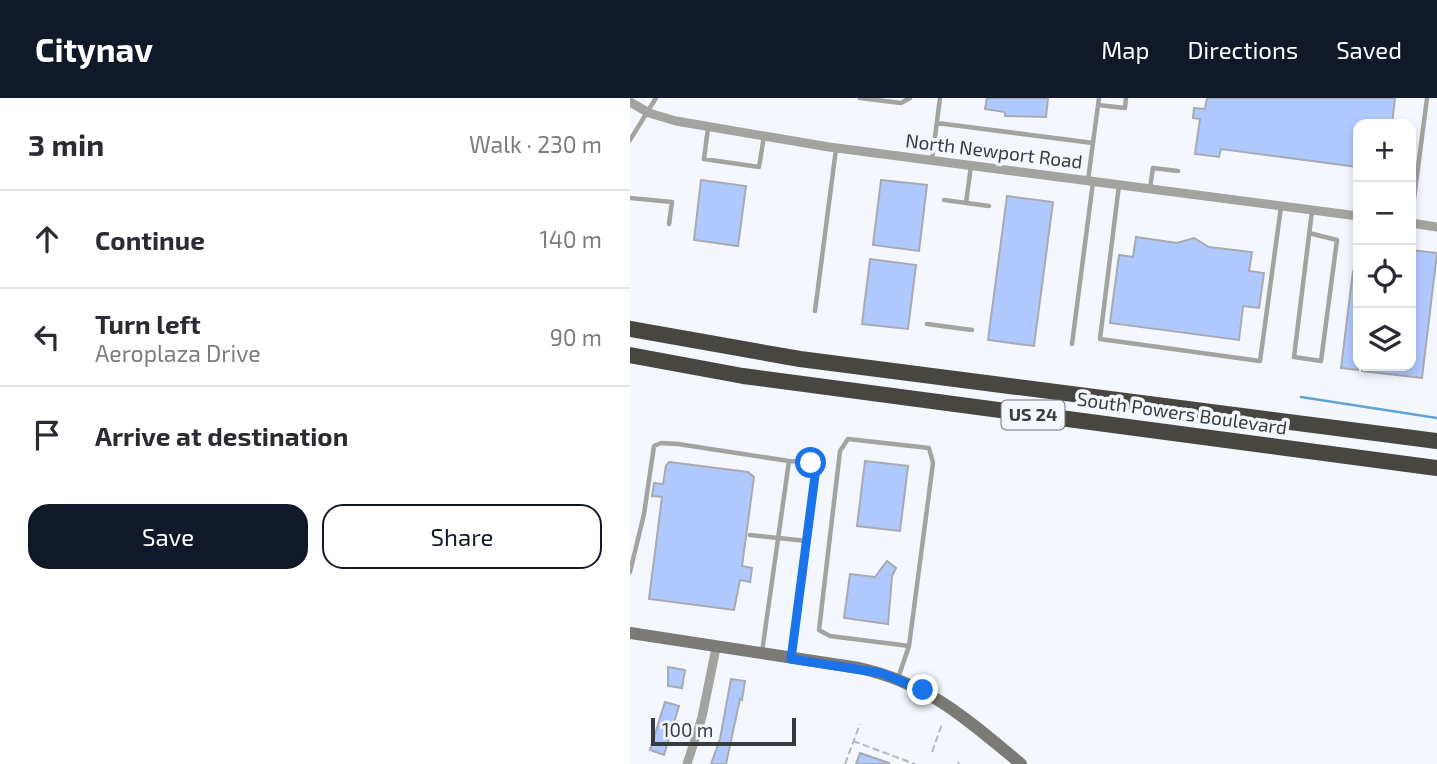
<!DOCTYPE html>
<html lang="en">
<head>
<meta charset="utf-8">
<style>
  body { margin:0; font-family:"Exo 2",sans-serif; background:#f2f2f3; color:#2b2b33 }
  .controls { position:absolute; right:21px; top:21px; display:grid; overflow:hidden; border-radius:14px; box-shadow:0 4px 10px #0003 }
  .controls button { width:63px; height:63px; display:grid; place-items:center; padding:0; border:0; border-bottom:2px solid #e1e1e2; background:#fff; color:#2b2b33; font:35px sans-serif }
  .scale { position:absolute; left:21px; bottom:18px; width:145px; box-sizing:border-box; padding-left:7px; border:4px solid #393a3c; border-top:0; font-size:19px; line-height:24px; white-space:nowrap; color:#393a3c; -webkit-text-stroke:5px #f4f7fd; paint-order:stroke }
  .stop { position:absolute; width:21px; height:21px; margin:-16px; border:5px solid #1a73e8; border-radius:50%; background:#fff }
  .stop.end { background:#1a73e8; border-color:#fff; box-shadow:0 2px 7px #0008 }
  .list { margin:0; padding:0; list-style:none }
  h2 { display:flex; justify-content:space-between; align-items:center; height:91px; margin:0; padding:0 28px; font-size:30px }
  h2 small { font-size:23px; font-weight:400; color:#7c7c81 }
  .list li { display:grid; grid-template-columns:46px 1fr auto; gap:21px; align-items:center; box-sizing:border-box; height:98px; padding:0 28px; border-top:2px solid #e1e1e2 }
  .list b { display:block; font-size:26px; white-space:nowrap }
  .list p { margin:0; font-size:23px; white-space:nowrap; color:#7c7c81 }
  .list em { font-size:23px; font-style:normal; color:#7c7c81 }
  .actions { display:flex; gap:14px; padding:21px 28px }
  .actions a { flex:1; padding:16px 0; border:2px solid #111827; border-radius:21px; text-align:center; font-size:24px; color:#111827 }
  .actions .main { background:#111827; color:#fff }
  .icon { flex:none; width:38px; height:38px; fill:none; stroke:currentColor; stroke-width:2; stroke-linecap:round; stroke-linejoin:round }
  .map { position:relative; flex:none; width:807px; height:666px; overflow:hidden }
  header { display:flex; align-items:center; gap:42px; box-sizing:border-box; height:98px; padding:0 35px; background:#111827; color:#fff }
  header strong { font-size:33px }
  nav { display:flex; gap:38px; margin-inline-start:auto; font-size:24px }
  main { display:flex }
  aside { flex:1; background:#fff }
  .map>svg:first-child { display:block }
  .lines { fill:none; stroke-linecap:round; stroke-linejoin:round }
  .stream { stroke:#5da3d3; stroke-width:2.5 }
  .building { fill:#b0c9ff; stroke:#a7aab0; stroke-width:2 }
  .path { stroke:#b5b7bc; stroke-width:2; stroke-dasharray:7 3.5; stroke-linecap:butt }
  .lane { stroke:#a3a3a0; stroke-width:4.5 }
  .street { stroke:#a3a3a0; stroke-width:9 }
  .secondary { stroke:#7b7a76; stroke-width:12 }
  .highway { stroke:#484641; stroke-width:16 }
  .route { stroke:#1a73e8; stroke-width:9 }
  .labels { text-anchor:middle; stroke-width:7; stroke-linejoin:round; paint-order:stroke }
  .shield { fill:#f4f7fd; stroke:#717376; stroke-width:2 }
  .shield-label { font-size:18px; font-weight:bold; fill:#393a3c }
  .street-label { font-size:19px; fill:#393a3c; stroke:#f4f7fd }
</style>
</head>
<body>
<header>
<strong>Citynav</strong>
<nav><a>Map</a><a>Directions</a><a>Saved</a></nav>
</header>
<main>
<aside>
<h2>3 min<small>Walk · 230 m</small></h2>
<ul class="list">
<li><svg class="icon" aria-label="ahead" viewBox="0 0 24 24"><path d="M12 20V5M6 11l6-6 6 6"/></svg><div><b>Continue</b></div><em>140 m</em></li>
<li><svg class="icon" aria-label="left" viewBox="0 0 24 24"><path d="M17 20v-9H6M10 6l-5 5 5 5"/></svg><div><b>Turn left</b><p>Aeroplaza Drive</p></div><em>90 m</em></li>
<li><svg class="icon" aria-label="arrive" viewBox="0 0 24 24"><path d="M6 21V4h12l-3 4 3 4H6"/></svg><div><b>Arrive at destination</b></div></li>
</ul>
<div class="actions"><a class="main">Save</a><a>Share</a></div>
</aside>
<div class="map">
<svg width="807" height="666" viewBox="0 0 807 666">
  <rect width="100%" height="100%" fill="#f4f7fd"/>
  <g class="lines">
    <!-- stream -->
    <path class="stream" d="M 671,299 L 807,320"/>
  </g>
  <!-- building -->
  <path class="building" d="M 357,0 L 418,0 L 416,19 L 375,18 L 375,14 L 355,11 Z
    M 577,0 L 765,0 L 762,26 L 728,26 L 728,69 L 591,51 L 589,59 L 565,56 L 570,21 L 563,20 L 564,10 L 575,11 Z
    M 71,82 L 116,88 L 108,148 L 64,142 Z
    M 251,82 L 297,87 L 289,153 L 243,147 Z
    M 377,98 L 423,104 L 404,248 L 358,242 Z
    M 506,139 L 547,145 L 564,140 L 579,149 L 622,154 L 619,173 L 634,175 L 629,210 L 613,208 L 609,242 L 480,225 L 489,157 L 503,159 Z
    M 781,152 L 807,155 L 792,280 L 732,273 L 732,268 L 781,268 Z
    M 240,161 L 286,167 L 278,231 L 232,226 Z
    M 723,173 L 728,173 L 728,272 L 711,270 Z
    M 235,363 L 278,368 L 270,433 L 227,428 Z
    M 39,364 L 118,374 L 124,379 L 112,468 L 122,470 L 120,484 L 110,482 L 104,512 L 19,501 L 32,399 L 22,398 L 24,385 L 33,386 L 36,368 Z
    M 257,463 L 266,470 L 262,478 L 258,526 L 214,520 L 220,476 L 245,479 Z
    M 38,569 L 55,572 L 52,590 L 38,588 Z
    M 101,581 L 115,583 L 112,602 L 110,601 L 96,666 L 81,666 L 90,641 Z
    M 35,604 L 49,608 L 34,657 L 20,652 Z
    M 230,655 L 259,665 L 258,666 L 226,666 Z"/>
  <g class="lines">
    <!-- path -->
    <path class="path" d="M 223,643 L 285,666
      M 302,654 L 312,626
      M 215,666 L 230,626
      M 328,666 L 329,664"/>
    <!-- lane -->
    <path class="lane" d="M 230,0 L 271,5 L 280,0
      M 468,7 L 495,10 L 496,0
      M 307,25 L 463,45
      M 78,30 L 74,61 L 129,69 L 134,38
      M 0,42 L 26,0
      M 302,62 L 310,0
      M 458,82 L 469,0
      M 489,87 L 470,241 L 630,263 L 651,109
      M 520,90 L 523,70 L 548,73
      M 0,100 L 42,104 L 39,126
      M 314,102 L 359,108
      M 336,105 L 341,68
      M 781,124 L 797,0
      M 679,135 L 707,142 L 691,263 L 664,259 L 682,113
      M 185,213 L 206,51
      M 297,226 L 342,232
      M 442,246 L 463,84
      M 120,437 L 177,443
      M 0,474 L 14,416 L 24,348 L 31,345 L 48,346 L 159,363
      M 132,554 L 159,363 L 181,365 L 186,370 L 162,557
      M 268,580 L 279,548 L 303,365 L 299,350 L 218,341 L 210,353 L 189,532 L 200,538 L 279,548"/>
    <!-- street -->
    <path class="street" d="M 0,4 L 19,15 L 46,23 L 199,49 L 728,118
      M 781,125 L 807,129
      M 57,666 L 72,619 L 86,550"/>
    <!-- secondary -->
    <path class="secondary" d="M 0,535 L 229,570 C 298,585 338,622 391,666"/>
    <!-- highway -->
    <path class="highway" d="M 0,231 L 170,261 L 807,343
      M 0,257 L 113,278 L 807,370"/>
  </g>
  <g class="lines">
    <!-- route -->
    <path class="route" d="M 181,365 L 186,370 L 161,561 L 251,575 L 293,592"/>
  </g>
  <g class="labels">
    <!-- shield labels -->
    <rect class="shield" x="371.5" y="302.5" width="63" height="29" rx="5"/>
    <g class="shield-label">
      <text x="403" y="323">US 24</text>
    </g>
    <!-- street labels -->
    <g class="street-label">
      <text transform="translate(364 53) rotate(7)" y="7">North Newport Road</text>
      <text transform="translate(552 315) rotate(8)" y="7">South Powers Boulevard</text>
    </g>
  </g>
</svg>
<div class="controls">
<button>+</button>
<button>−</button>
<button><svg class="icon" aria-label="locate" viewBox="0 0 24 24"><circle cx="12" cy="12" r="6"/><path d="M12 2v4M12 18v4M2 12h4M18 12h4"/></svg></button>
<button><svg class="icon" aria-label="layers" viewBox="0 0 24 24"><path d="M12 4l9 5-9 5-9-5zM3 14l9 5 9-5"/></svg></button>
</div>
<div class="scale">100 m</div>
<div class="stop" style="left:181px;top:365px"></div>
<div class="stop end" style="left:293px;top:592px"></div>
</div>
</main>
</body>
</html>
